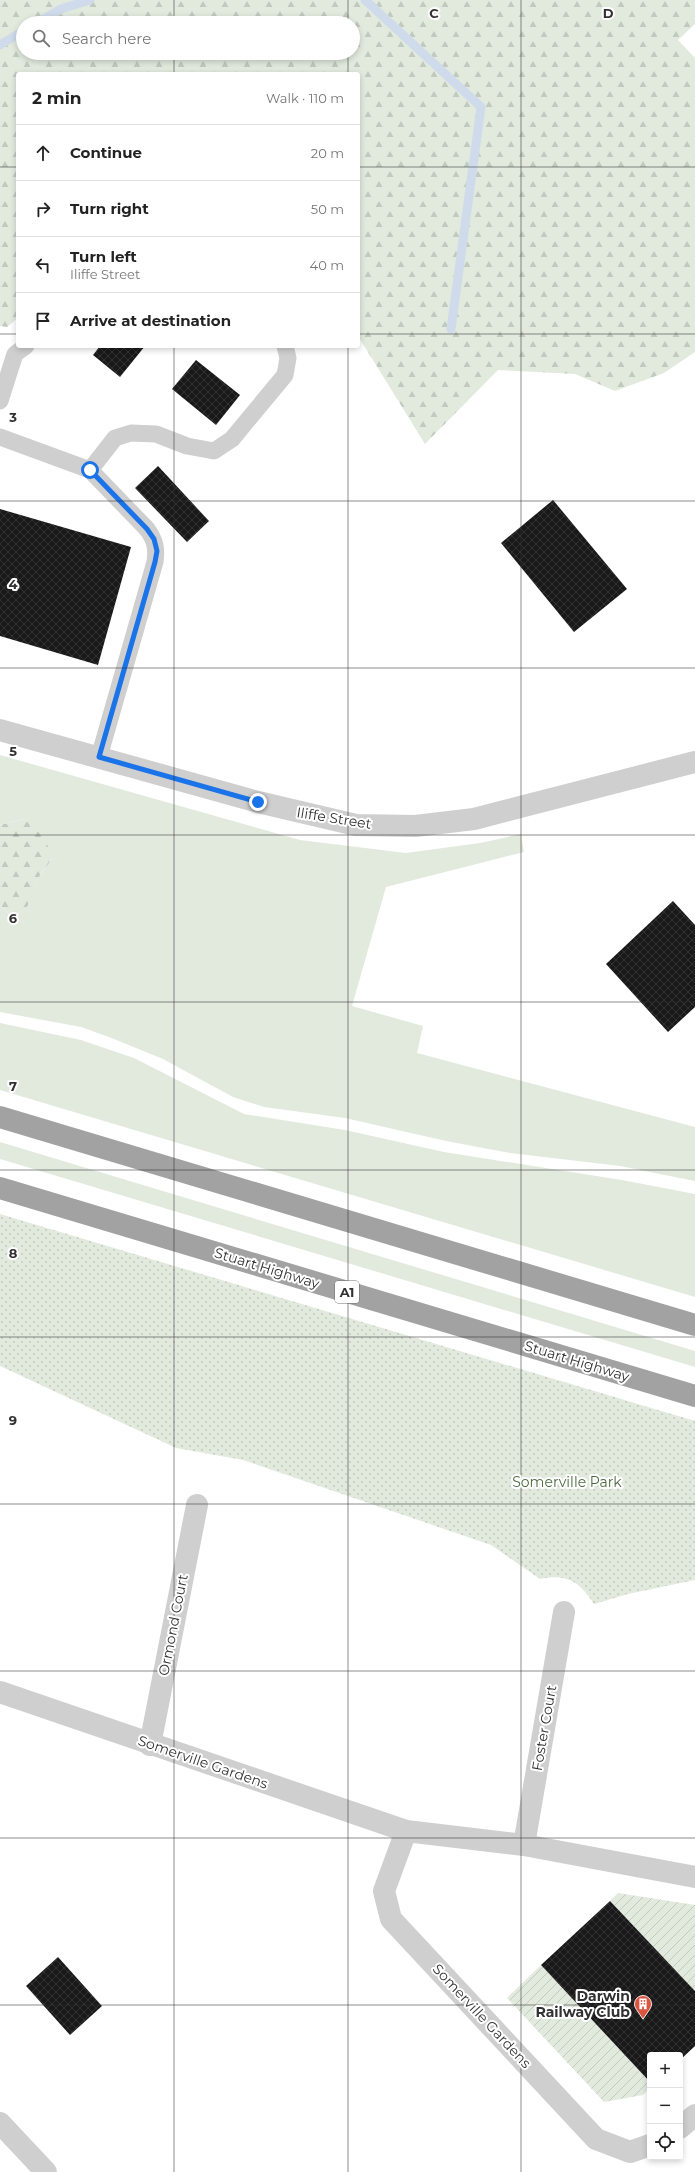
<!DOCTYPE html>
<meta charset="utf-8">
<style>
body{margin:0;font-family:Montserrat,sans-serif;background:#f6f6f6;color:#222}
.controls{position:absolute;right:12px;bottom:12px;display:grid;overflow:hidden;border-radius:4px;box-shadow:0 2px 6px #0003}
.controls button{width:36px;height:36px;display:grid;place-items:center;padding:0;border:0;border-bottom:1px solid #e0e0e0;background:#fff;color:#222;font:20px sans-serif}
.stop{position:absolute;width:12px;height:12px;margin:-9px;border:3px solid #1a73e8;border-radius:50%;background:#fff}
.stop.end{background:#1a73e8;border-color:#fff;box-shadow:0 1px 4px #0008}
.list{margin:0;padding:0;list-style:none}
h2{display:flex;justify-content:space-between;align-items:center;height:52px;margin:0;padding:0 16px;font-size:17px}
h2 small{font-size:13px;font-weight:400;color:#767676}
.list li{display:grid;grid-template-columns:26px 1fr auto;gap:12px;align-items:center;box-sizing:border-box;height:56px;padding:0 16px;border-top:1px solid #e0e0e0}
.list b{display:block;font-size:15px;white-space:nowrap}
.list p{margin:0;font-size:13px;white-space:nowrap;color:#767676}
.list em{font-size:13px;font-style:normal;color:#767676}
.icon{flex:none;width:22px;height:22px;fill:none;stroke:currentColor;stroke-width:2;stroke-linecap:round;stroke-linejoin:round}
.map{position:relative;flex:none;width:695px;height:2172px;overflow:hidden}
.search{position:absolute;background:#fff;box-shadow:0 2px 6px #0003;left:16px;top:16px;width:344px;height:44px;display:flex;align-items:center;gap:10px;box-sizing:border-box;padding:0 14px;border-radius:22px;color:#767676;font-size:15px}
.panel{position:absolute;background:#fff;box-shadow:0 2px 6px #0003;left:16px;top:72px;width:344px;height:276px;border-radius:4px}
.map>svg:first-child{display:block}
.grass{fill:#e2eade}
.forest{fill:url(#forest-firs);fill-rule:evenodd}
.park{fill:url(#park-dots)}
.garden{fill:url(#garden-furrows)}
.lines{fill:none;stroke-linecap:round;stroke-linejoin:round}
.stream{stroke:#cfdbeb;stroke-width:9}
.building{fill:url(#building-cross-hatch)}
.service{stroke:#cfcfcf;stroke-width:17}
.minor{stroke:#cfcfcf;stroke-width:22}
.trunk{stroke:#a2a2a2;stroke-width:22}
.route{stroke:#1a73e8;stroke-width:5}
.grid{fill:none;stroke:#323232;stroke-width:1;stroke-opacity:0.55}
.labels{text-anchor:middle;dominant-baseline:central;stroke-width:4;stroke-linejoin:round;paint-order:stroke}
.shield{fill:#fff;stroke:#707070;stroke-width:1}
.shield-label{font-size:13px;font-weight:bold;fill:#323232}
.street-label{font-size:14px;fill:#323232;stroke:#fff}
.park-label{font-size:14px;fill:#4d6b41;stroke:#fff}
.poi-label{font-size:14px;font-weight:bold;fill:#323232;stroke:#fff;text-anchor:end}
.grid-label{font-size:13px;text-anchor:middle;font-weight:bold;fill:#323232;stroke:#fff;stroke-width:4;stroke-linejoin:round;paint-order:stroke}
</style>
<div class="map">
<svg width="695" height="2172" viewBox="0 0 695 2172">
<defs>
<pattern id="forest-firs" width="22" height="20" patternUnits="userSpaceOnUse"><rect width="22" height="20" fill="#e2eade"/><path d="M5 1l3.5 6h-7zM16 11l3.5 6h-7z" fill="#c2c9bf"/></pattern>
<pattern id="park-dots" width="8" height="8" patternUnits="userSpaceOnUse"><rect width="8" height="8" fill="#e2eade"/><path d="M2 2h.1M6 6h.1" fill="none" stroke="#c2c9bf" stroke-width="1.8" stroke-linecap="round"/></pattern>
<pattern id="garden-furrows" width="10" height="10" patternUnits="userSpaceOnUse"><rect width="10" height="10" fill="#e2eade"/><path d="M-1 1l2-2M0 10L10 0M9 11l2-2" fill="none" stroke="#c2c9bf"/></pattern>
<pattern id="building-cross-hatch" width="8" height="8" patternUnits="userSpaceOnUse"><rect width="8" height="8" fill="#191919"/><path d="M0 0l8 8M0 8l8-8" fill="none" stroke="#323232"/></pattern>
</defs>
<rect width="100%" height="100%" fill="#fff"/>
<path class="grass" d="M0 755 300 840 406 853 480 843 521 834 524 852 386 887 352 1006 423 1026 417 1053 695 1127V1181L620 1166 510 1153 446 1141 345 1118 264 1107 233 1097 163 1059 109 1037 81 1027 0 1012V905L12 917 26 907 40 875 52 859 24 819 0 825Z
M0 1023 81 1040 134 1058 244 1114 345 1130 444 1152 622 1180 695 1194V1297L0 1090Z
M0 1142 695 1351V1367L0 1159Z"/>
<path class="forest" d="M0 0H695V24L678 40 695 58V352L664 373 615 391 575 374 498 370 425 444 358 336V74H18V318L7 327 0 326ZM23 23H353V53H23Z
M24 819 45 838 52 859 40 875 27 907 12 917 0 905V825Z"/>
<path class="park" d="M0 1214 695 1421V1580L628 1594 594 1604C580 1582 567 1573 540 1579L491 1545 243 1460 176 1448 0 1366Z"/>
<path class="garden" d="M618 1893 695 1905V1991L610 1901Z
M541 1965 650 2082V2088L643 2095 604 2102 507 1998Z"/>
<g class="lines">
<path class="stream" d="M365 0 481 107 451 329
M37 23 61 9 90 0
M0 45 23 31"/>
</g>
<path class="building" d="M100 346H145L120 377 93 355Z
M196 360 240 395 216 425 172 389Z
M158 466 209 521 187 542 135 488Z
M553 500 627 589 574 632 501 543Z
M0 509 131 547 98 665 0 636Z
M673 901 695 925V1007L668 1032 606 964Z
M610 1901 695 1991V2046L680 2060V2055H650V2082L541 1965Z
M58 1957 102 2006 70 2035 26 1986Z"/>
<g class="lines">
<path class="service" d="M0 401 15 354 26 346
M0 437 90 470 147 529C155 540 157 548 155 562L99 757
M90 470 115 438 131 433 156 434 187 446 214 451 232 439 285 375 288 358 285 346"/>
<path class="minor" d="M0 730 258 802 356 825 415 826 474 819 695 762
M0 1692 406 1831 524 1845 695 1877
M150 1745 197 1505
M406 1831 384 1891 391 1919 596 2139 630 2152 650 2145
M524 1845 564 1612
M0 2123 46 2172
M680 2128 695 2115"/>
<path class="trunk" d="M0 1117 695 1325
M0 1188 695 1396"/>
</g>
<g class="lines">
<path class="route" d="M90 470 147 529 154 539 157 551 155 562 99 757 258 802"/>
</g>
<path class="grid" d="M174 0V23M348 0V23M521 0V2172M174 53V74M348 53V74M0 167H18M358 167H695M0 334H18M358 334H695M174 346V2172M348 346V2172M0 501H695M0 668H695M0 835H695M0 1002H695M0 1170H695M0 1337H695M0 1504H695M0 1671H695M0 1838H695M0 2005H695"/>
<defs>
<symbol id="building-pin" viewBox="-11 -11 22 30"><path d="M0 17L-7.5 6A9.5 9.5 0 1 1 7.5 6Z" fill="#da5442" stroke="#fff"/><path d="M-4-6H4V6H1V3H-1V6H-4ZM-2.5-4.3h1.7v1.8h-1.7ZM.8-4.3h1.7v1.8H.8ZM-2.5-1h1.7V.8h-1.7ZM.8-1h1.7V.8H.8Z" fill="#fff"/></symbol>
</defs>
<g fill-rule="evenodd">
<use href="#building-pin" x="633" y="1994" width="20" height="27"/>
</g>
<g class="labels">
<rect class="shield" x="335" y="1281" width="24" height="22" rx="3"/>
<g class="shield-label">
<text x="347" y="1292">A1</text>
</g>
<g class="street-label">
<text transform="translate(334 818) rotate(9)">Iliffe Street</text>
<text transform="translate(267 1268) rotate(17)">Stuart Highway</text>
<text transform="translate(577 1361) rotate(17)">Stuart Highway</text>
<text transform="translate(173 1625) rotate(-79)">Ormond Court</text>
<text transform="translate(544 1728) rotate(-80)">Foster Court</text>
<text transform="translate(203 1762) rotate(19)">Somerville Gardens</text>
<text transform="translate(482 2016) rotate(47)">Somerville Gardens</text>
</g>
<g class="park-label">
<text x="567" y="1482">Somerville Park</text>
</g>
<g class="poi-label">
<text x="630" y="1996">Darwin<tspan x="630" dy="16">Railway Club</tspan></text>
</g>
</g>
<g class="grid-label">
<text x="434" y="18">C</text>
<text x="608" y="18">D</text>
<text x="13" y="422">3</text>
<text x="13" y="589">4</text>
<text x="13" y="756">5</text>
<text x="13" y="923">6</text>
<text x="13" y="1091">7</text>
<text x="13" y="1258">8</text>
<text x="13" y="1425">9</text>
</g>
</svg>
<div class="controls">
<button>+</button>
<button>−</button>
<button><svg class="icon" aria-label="locate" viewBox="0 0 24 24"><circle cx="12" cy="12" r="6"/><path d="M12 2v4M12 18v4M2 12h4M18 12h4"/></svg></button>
</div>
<div class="stop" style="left:90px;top:470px"></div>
<div class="stop end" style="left:258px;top:802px"></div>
<div class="search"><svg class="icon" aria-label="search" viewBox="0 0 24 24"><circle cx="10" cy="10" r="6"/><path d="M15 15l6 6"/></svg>Search here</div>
<section class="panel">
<h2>2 min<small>Walk · 110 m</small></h2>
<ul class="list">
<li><svg class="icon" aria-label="ahead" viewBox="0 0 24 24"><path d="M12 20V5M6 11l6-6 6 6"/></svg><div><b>Continue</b></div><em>20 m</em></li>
<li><svg class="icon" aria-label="right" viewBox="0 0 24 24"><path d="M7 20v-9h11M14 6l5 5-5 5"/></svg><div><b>Turn right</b></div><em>50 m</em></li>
<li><svg class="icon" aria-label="left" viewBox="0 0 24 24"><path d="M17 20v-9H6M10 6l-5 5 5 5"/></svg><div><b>Turn left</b><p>Iliffe Street</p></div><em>40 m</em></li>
<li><svg class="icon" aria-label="arrive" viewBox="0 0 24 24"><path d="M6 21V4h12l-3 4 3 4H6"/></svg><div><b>Arrive at destination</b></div></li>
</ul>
</section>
</div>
